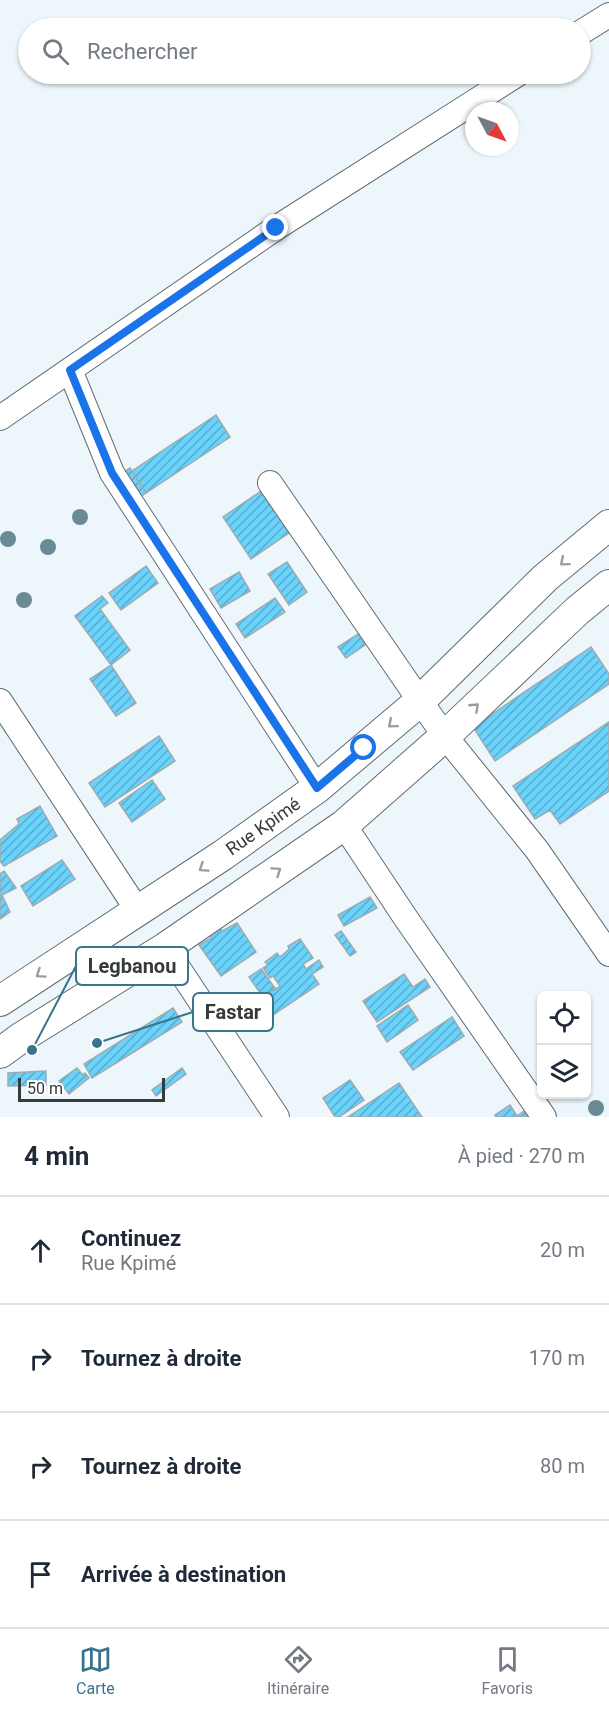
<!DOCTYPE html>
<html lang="fr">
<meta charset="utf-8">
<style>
body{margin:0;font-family:Roboto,sans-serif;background:#f6f6f7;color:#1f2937}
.controls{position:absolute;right:18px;bottom:18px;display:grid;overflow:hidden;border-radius:9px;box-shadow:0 2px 4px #0004}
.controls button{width:54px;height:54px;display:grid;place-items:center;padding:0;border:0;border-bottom:2px solid #e0e1e3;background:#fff;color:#1f2937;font:30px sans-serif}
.compass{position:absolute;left:465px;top:102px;width:54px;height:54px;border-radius:50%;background:#fff;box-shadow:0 2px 4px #0004;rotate:131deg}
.scale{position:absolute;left:18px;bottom:15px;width:147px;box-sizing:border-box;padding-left:6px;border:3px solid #363a3c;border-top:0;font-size:16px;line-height:21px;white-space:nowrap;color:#363a3c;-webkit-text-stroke:4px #fff;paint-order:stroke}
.stop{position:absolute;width:18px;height:18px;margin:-14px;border:4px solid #1a73e8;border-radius:50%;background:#fff}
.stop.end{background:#1a73e8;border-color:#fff;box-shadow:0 2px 6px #0008}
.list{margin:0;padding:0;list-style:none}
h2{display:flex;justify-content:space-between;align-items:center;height:78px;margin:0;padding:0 24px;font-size:26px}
h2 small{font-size:20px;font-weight:400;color:#747a83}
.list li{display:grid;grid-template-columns:39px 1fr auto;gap:18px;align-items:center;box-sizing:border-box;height:108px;padding:0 24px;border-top:2px solid #e0e1e3}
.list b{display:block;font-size:22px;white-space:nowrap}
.list p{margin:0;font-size:20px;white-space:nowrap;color:#747a83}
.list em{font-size:20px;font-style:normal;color:#747a83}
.icon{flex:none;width:33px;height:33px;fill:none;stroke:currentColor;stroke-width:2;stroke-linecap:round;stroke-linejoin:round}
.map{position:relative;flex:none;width:609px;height:1117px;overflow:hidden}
.search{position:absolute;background:#fff;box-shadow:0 2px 4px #0004;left:18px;right:18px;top:18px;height:66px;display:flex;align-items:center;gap:15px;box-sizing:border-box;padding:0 21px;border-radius:33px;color:#747a83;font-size:22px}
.sheet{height:510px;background:#fff}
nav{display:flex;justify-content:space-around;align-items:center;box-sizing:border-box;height:84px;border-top:2px solid #e0e1e3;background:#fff;font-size:16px;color:#747a83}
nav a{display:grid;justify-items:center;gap:3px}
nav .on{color:#38748b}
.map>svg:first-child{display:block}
.building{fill:url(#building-hatch);stroke:#a1aaae;stroke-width:1.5}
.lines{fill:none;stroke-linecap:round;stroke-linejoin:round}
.minor-casing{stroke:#646c70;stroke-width:26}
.major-casing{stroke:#646c70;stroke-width:32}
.minor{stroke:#fff;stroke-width:24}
.major{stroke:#fff;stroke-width:30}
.tree{fill:#6a8a95}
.oneway{stroke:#9a9c9e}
.route{stroke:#1a73e8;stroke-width:8}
.labels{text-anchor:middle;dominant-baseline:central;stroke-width:5;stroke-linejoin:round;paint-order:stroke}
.street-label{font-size:18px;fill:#363a3c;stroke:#fff}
.leader{fill:none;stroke:#38748b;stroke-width:2}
.callout-dot{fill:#38748b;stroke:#fff;stroke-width:2}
.callout{fill:#fff;stroke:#38748b;stroke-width:2}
.callout-label{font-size:20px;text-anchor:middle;font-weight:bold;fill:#363a3c}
</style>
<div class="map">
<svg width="609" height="1117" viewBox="0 0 609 1117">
<defs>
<pattern id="building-hatch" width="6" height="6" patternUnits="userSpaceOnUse" patternTransform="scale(1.5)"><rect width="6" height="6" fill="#69d3fc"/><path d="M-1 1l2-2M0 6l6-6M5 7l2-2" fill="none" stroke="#57accd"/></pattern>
</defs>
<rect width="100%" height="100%" fill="#ecf6fb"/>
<path class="building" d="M216 415 230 437 146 493 132 471Z
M130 468 146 493 134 501 117 476Z
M261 491 289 533 251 559 223 517Z
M287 562 307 592 289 605 268 574Z
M146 566 158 583 121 610 109 593Z
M239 572 250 591 221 608 210 589Z
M102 596 108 603 100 609 130 650 111 665 75 616Z
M275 598 285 612 245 638 236 624Z
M358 634 365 645 346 658 338 647Z
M591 647 609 674V684L495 761 473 727Z
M111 665 136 703 116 716 90 679Z
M609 722V791L560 824 550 810 535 819 513 786Z
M159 736 175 761 105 807 89 783Z
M152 780 165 799 132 822 119 803Z
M40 806 57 836 4 866 0 861V840L19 824 17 819Z
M62 860 75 879 33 906 21 886Z
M4 871 16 888 2 895 10 912 0 919V874Z
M370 897 377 908 344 926 338 915Z
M237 923 256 952 221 976 199 945 211 938 208 932 219 925 222 931Z
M341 931 356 952 350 956 335 935Z
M300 939 313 958 303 964 306 969 319 960 323 967 312 974 319 984 270 1017 259 1000 280 986 273 976 270 978 263 968 268 965 265 962 277 953 280 957 289 949 288 946Z
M261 969 275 988 263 997 249 977Z
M404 974 413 987 425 979 430 987 377 1022 363 1001Z
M408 1005 418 1020 387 1042 377 1026Z
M173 1008 182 1022 92 1078 84 1064Z
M452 1017 464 1036 413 1070 400 1052Z
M77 1068 83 1075 85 1073 89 1078 69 1094 59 1081Z
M182 1068 186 1074 156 1096 152 1090Z
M46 1071V1085L8 1086V1073Z
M350 1080 364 1100 339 1117H335L323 1098Z
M399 1083 422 1117H348Z
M510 1105 517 1116 524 1111 528 1117H496L495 1115Z"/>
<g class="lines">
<defs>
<path id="minor" d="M580 33 609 15
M70 370 112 473 317 788
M0 418 276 228 518 74
M270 483 420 701 445 736 537 850 609 954
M0 701 138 911
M344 825 405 917 544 1117
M165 948 277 1117"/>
<path id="major" d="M0 1001 223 855 317 788 420 701 545 578 609 525
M0 1053 22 1037 165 948 344 825 445 736 577 611 609 585"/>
</defs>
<use href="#minor" class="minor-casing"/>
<use href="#major" class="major-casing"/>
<use href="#minor" class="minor"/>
<use href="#major" class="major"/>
</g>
<g class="tree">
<circle cx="80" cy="517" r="8"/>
<circle cx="8" cy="539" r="8"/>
<circle cx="48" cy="547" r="8"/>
<circle cx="24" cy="600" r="8"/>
<circle cx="596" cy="1108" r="8"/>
</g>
<defs><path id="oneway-chevron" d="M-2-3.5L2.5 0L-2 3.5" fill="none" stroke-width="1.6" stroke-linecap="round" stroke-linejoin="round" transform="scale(1.5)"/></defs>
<g class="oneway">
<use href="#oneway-chevron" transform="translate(564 562) rotate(140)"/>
<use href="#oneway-chevron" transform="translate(475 707) rotate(-43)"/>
<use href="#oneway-chevron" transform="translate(392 724) rotate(140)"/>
<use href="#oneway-chevron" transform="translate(203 868) rotate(146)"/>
<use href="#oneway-chevron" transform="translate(277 871) rotate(-34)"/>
<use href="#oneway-chevron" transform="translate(40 974) rotate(146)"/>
</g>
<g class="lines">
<path class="route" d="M276 228 70 370 112 473 317 788 364 748"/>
</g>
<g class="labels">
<g class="street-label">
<text transform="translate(263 826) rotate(-35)">Rue Kpimé</text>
</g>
</g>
<path class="leader" d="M32 1050L76 966M97 1043L193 1012"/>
<g class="callout-dot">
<circle cx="32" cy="1050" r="6"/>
<circle cx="97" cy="1043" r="6"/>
</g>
<g class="callout">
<rect x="76" y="947" width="112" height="38" rx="6"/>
<rect x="193" y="993" width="80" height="38" rx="6"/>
</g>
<g class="callout-label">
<text x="132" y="973">Legbanou</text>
<text x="233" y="1019">Fastar</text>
</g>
</svg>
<div class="controls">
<button><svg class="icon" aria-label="locate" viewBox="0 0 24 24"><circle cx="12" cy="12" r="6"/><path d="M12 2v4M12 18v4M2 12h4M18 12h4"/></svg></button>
<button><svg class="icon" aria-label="layers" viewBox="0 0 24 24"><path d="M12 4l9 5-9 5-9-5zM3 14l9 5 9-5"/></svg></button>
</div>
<svg class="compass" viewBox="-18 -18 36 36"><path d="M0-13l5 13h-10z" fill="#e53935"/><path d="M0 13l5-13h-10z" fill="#747a83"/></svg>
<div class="scale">50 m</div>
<div class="stop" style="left:364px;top:748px"></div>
<div class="stop end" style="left:276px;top:228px"></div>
<div class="search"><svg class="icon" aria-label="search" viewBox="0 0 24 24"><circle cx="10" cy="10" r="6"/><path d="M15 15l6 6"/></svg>Rechercher</div>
</div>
<section class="sheet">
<h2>4 min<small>À pied · 270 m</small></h2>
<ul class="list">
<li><svg class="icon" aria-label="ahead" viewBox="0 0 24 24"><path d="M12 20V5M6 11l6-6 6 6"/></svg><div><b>Continuez</b><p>Rue Kpimé</p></div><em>20 m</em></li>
<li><svg class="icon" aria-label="right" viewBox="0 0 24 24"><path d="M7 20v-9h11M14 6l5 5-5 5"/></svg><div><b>Tournez à droite</b></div><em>170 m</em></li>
<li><svg class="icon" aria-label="right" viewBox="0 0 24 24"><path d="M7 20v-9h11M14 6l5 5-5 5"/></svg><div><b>Tournez à droite</b></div><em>80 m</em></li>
<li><svg class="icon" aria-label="arrive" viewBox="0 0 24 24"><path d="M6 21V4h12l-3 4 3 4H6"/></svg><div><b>Arrivée à destination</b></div></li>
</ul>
</section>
<nav>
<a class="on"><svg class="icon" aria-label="map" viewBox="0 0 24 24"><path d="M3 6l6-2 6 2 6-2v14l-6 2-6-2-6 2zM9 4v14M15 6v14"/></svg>Carte</a>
<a><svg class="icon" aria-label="directions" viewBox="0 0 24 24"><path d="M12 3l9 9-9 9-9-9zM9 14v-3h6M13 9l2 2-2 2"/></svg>Itinéraire</a>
<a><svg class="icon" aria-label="saved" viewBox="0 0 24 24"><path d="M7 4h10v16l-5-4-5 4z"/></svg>Favoris</a>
</nav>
